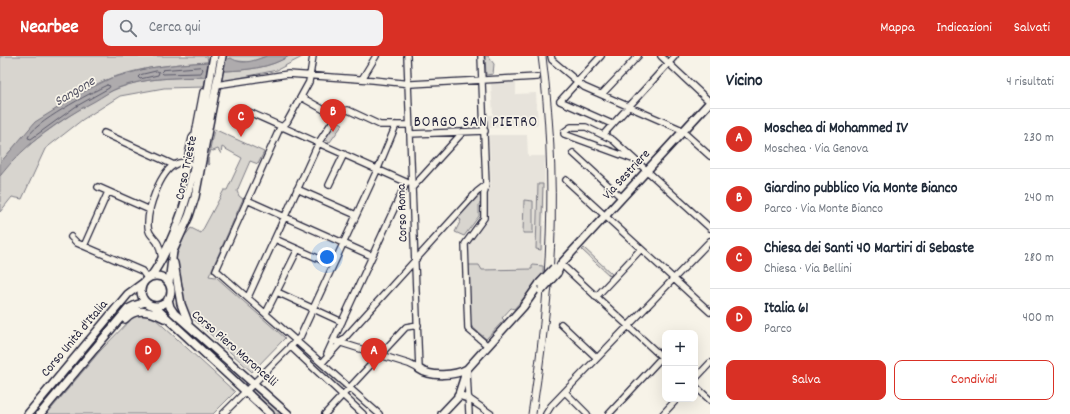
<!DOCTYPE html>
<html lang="it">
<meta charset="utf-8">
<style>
body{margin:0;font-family:Dekko,sans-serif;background:#f2f2f3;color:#1f2937}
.controls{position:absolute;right:12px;bottom:12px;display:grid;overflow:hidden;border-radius:8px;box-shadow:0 4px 16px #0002}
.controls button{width:36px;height:36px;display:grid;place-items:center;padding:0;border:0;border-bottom:1px solid #e0e1e3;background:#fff;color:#1f2937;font:20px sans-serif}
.you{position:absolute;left:327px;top:201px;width:14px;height:14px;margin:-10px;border:3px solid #fff;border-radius:50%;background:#1a73e8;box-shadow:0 0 0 6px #1a73e833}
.badge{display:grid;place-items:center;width:26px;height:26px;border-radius:50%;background:#d93025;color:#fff;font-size:13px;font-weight:700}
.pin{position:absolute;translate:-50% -33px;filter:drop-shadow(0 1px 2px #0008)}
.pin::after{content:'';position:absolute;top:21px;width:14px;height:12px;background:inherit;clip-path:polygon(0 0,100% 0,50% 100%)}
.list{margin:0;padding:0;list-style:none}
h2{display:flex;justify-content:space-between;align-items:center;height:52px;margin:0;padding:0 16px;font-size:17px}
h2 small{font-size:13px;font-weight:400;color:#747a83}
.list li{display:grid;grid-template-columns:26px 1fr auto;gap:12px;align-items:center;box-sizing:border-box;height:60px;padding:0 16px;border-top:1px solid #e0e1e3}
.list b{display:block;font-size:15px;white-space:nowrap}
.list p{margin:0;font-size:13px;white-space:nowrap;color:#747a83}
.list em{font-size:13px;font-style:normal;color:#747a83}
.actions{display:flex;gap:8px;padding:12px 16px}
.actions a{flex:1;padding:9px 0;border:1px solid #d93025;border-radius:8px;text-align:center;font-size:14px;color:#d93025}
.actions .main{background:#d93025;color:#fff}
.icon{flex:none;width:22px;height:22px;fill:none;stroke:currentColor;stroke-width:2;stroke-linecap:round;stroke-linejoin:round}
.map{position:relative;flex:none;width:710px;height:358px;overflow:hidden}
header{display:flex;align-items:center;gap:24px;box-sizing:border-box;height:56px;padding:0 20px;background:#d93025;color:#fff}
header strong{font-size:19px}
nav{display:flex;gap:22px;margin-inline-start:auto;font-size:14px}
.search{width:280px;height:36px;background:#f2f2f3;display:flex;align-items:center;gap:10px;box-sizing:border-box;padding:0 14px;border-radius:8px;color:#747a83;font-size:15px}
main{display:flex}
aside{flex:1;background:#fff}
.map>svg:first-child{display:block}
.built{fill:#e7e3db}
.green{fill:#d8d5cf;stroke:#7d7c85}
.water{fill:#aeabad;stroke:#76747f}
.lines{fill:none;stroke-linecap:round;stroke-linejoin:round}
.shore{stroke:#5a5969;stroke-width:1}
.minor-casing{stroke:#22223b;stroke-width:8}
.major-casing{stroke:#22223b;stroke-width:10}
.minor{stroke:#f7f3e8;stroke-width:5.5}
.major{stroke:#f7f3e8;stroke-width:7}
.rail{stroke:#22223b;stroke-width:1}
.major-bridge-casing{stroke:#22223b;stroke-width:10;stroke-linecap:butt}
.major-bridge{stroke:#f7f3e8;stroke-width:7}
.labels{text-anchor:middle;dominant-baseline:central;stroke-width:3.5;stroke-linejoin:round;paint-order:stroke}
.street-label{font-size:13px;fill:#22223b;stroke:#f7f3e8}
.water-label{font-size:14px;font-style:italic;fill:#535263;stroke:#f7f3e8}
.quarter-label{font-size:15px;letter-spacing:1px;fill:#22223b;stroke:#f7f3e8}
</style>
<header>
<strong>Nearbee</strong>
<div class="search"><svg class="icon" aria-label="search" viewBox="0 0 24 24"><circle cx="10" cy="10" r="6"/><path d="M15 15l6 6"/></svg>Cerca qui</div>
<nav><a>Mappa</a><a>Indicazioni</a><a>Salvati</a></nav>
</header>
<main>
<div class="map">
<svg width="710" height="358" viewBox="0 0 710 358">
<rect width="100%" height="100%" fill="#f7f3e8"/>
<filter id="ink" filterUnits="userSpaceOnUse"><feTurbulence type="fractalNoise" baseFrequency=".025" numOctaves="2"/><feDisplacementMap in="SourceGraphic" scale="8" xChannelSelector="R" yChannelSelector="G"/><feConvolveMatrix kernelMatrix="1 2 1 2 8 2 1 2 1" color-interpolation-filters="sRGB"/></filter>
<g filter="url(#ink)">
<path class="built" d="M516 26V38L536 37 538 69 488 72V59H493L491 27Z
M489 79H527L528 100H545L543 210 532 209V213L482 214 467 209 466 191 488 164V135L491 132Z"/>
<path class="green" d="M0 0H207L208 6C175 8 142 11 111 22 68 38 29 72 0 107Z
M225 0H267L250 6 224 4Z
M289 0H304L277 14 220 26 222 14 225 15C247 14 270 12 289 0Z
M485 0H488L494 8 493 18 486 19Z
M206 21 204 31 164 32 120 40 82 64 45 93 22 143 12 141 0 156C0 148 0 127 0 120 9 97 95 40 119 32 146 21 177 22 206 21Z
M336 64 343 68 330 86 324 83Z
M214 73 264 96 258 108 250 105 237 135 239 140 243 143 209 220 216 221 285 282 252 316 189 259 185 252 175 204 184 181 191 172 201 177 224 134H227L242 102 222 91 221 98 218 93 213 95 211 94 208 104 210 108 209 109 207 108Z
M538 128H543L541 194 536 193Z
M477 140H480L482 147 479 148V160L464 180 455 176 461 164 457 162Z
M524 144 533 145V177H523Z
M584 192 612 218 610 220 582 194Z
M467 209H479L482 214 532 213V209L543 210V220L514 253 511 252 502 262 504 264 486 283 469 268Z
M168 251 248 325V328L244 329 160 254Z
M143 257 152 260 235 336 213 358H47L100 295 134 260Z
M298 288 345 329 341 333 295 291Z
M255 332 284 358H274L253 339 252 335Z"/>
<path class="water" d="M267 0H289C270 12 247 14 225 15L222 14 224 4 231 2C243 10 255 4 267 0Z
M208 6 206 21C177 22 146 21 118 32 110 35 102 41 95 45 59 64 25 88 0 120V107L35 66 85 35 111 22 149 12 180 8Z"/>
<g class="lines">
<path class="shore" d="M201 11 203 13 201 17 163 18 161 16 163 14Z
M157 15 159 16 158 19 140 23 138 21 140 19Z
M107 29 110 30 109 32 75 51 31 83 28 82C31 68 92 36 107 29Z"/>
<defs>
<path id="minor" d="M313 0 309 26 287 66 279 74 216 214 379 358
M481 0 486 129 484 138V162L465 188 468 273 488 290
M551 0 552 4 584 31 680 73 710 100
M601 0 560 45 612 68
M661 0 710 46
M362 23 376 0
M216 29 288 18 373 24 411 28 537 21
M602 38 638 0
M301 41 335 60
M240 52 408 127
M104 77 174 109
M410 78 485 75
M603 79 675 0
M573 97 622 142
M635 104 564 78V76L571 71H586L613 84 710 172
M186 107 192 82 195 78 203 36
M566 124 710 256
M329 129 344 98
M98 131 150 154
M412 132 463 76
M297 133 356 159
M247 144 372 200
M71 181 77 187 142 215 147 222
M275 183 333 209
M84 190 108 136
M162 203C161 198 160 190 157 186 153 180 148 178 148 170 147 154 160 115 176 108 182 105 188 107 194 109
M561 208 665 304
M277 236 342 266
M248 241 319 86 339 56 348 54 380 69H409
M596 241 641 193
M266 257 298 193
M561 268 597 302
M335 285 409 308 419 313 407 0
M290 290 363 358
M327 298 406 127
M322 307 477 136 486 129
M467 316 469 358
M695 323 710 307
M695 330 710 344
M565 336 587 358
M468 342 491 358
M223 358 300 281 379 110 396 69
M325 358 406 271 418 269
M546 358 551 350 710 185
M609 358 662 301
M663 358 677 343"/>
<path id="major" d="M174 207 181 248 188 266
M557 217 561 208 710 46
M141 235a15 15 0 1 1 30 0a15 15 0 1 1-30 0Z
M151 220C159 210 164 199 169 188 197 129 202 63 214 0
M169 227 173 195 189 160 195 141 222 0
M168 243 170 251 174 257 288 358
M154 250 270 358
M125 263C135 251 151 255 164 262
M419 313C430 321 455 320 467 313L523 251 540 227
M458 339 468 342
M28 358 128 238 143 227
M40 358 128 253 136 249 146 246
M442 358 458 341 467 313"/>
</defs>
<use href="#minor" class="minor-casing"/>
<use href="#major" class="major-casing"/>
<use href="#minor" class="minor"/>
<use href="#major" class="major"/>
<path class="rail" d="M528 358C547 239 554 119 538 0
M536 358C543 312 549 265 553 219 558 146 555 72 546 0"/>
<defs>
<path id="major-bridge" d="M540 227 554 212
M541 235 557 217"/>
</defs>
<use href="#major-bridge" class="major-bridge-casing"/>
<use href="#major-bridge" class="major-bridge"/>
</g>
</g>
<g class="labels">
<g class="street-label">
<text transform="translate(187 112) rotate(-78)">Corso Trieste</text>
<text transform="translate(627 119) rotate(-47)">Via Sestriere</text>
<text transform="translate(403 157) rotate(-92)">Corso Roma</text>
<text transform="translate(75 283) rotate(-50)">Corso Unità d'Italia</text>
<text transform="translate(234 293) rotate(41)">Corso Piero Maroncelli</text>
</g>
<g class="water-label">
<text transform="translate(75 36) rotate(-31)">Sangone</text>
</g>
<g class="quarter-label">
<text x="476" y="67">BORGO SAN PIETRO</text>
</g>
</g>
</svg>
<div class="controls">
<button>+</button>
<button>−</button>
</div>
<div class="you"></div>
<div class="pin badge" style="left:374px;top:315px">A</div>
<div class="pin badge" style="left:333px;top:76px">B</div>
<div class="pin badge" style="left:241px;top:81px">C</div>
<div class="pin badge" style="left:148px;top:315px">D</div>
</div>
<aside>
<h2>Vicino<small>4 risultati</small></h2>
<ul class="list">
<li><span class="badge">A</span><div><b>Moschea di Mohammed IV</b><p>Moschea · Via Genova</p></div><em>230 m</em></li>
<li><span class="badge">B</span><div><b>Giardino pubblico Via Monte Bianco</b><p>Parco · Via Monte Bianco</p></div><em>240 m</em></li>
<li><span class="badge">C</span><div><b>Chiesa dei Santi 40 Martiri di Sebaste</b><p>Chiesa · Via Bellini</p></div><em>280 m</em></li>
<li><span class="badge">D</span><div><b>Italia 61</b><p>Parco</p></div><em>400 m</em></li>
</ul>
<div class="actions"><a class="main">Salva</a><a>Condividi</a></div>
</aside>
</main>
